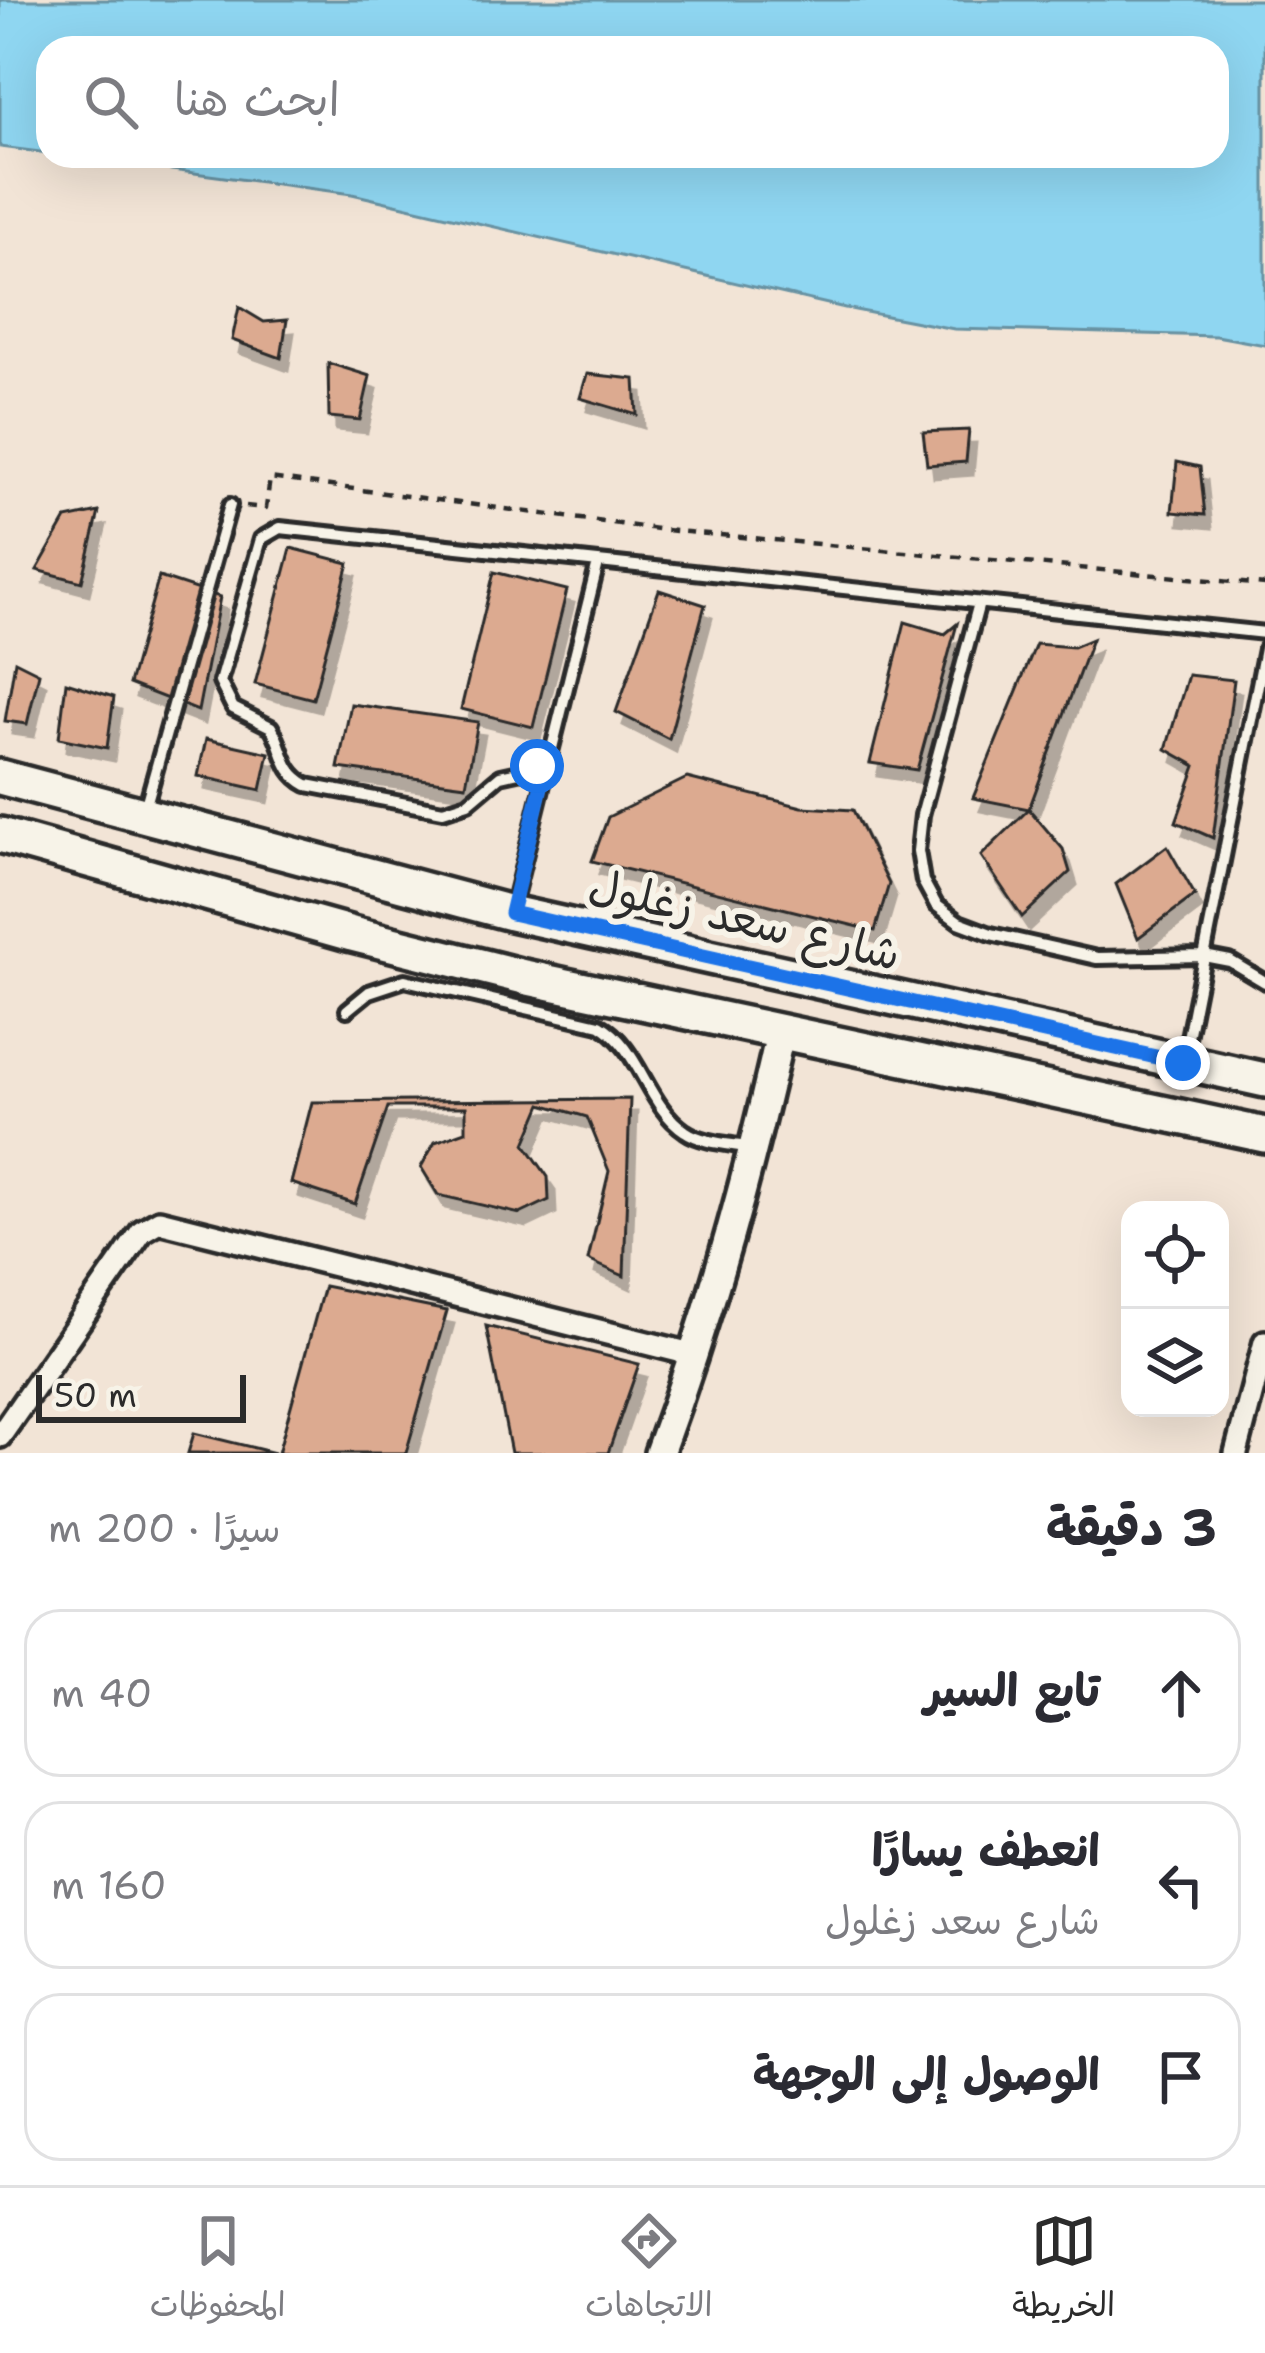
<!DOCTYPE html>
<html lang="ar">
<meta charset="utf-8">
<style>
body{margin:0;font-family:"Shantell Sans","Playpen Sans Arabic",sans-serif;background:#f2f2f3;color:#2b2b33;direction:rtl}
.controls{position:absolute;right:36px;bottom:36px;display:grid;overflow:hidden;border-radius:24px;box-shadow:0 12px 48px #0002}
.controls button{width:108px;height:108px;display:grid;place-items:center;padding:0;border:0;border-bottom:3px solid #e1e1e2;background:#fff;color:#2b2b33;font:60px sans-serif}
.scale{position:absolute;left:36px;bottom:30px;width:210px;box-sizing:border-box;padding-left:12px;border:6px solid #2b2b2b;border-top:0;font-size:33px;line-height:42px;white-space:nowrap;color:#2b2b2b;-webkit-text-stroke:9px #f7f3e8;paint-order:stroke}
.stop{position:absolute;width:36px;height:36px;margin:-27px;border:9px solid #1a73e8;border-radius:50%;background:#fff}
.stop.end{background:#1a73e8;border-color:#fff;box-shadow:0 3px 12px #0008}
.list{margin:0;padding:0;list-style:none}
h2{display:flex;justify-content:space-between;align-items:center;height:156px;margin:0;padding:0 48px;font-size:51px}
h2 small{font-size:39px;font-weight:400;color:#7c7c81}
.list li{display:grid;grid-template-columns:78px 1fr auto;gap:36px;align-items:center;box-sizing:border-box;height:168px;margin:0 24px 24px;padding:0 24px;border:3px solid #e1e1e2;border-radius:36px}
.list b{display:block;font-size:45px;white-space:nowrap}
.list p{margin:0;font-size:39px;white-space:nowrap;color:#7c7c81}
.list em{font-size:39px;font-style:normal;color:#7c7c81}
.icon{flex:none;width:66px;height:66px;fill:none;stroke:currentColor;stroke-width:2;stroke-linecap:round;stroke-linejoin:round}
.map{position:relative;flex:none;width:1265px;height:1453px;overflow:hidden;direction:ltr}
.search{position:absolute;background:#fff;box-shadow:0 12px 48px #0002;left:36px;right:36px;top:36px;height:132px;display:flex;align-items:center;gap:30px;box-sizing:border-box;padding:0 42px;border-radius:36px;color:#7c7c81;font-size:45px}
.sheet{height:732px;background:#fff}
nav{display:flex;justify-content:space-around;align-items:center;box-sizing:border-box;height:168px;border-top:3px solid #e1e1e2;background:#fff;font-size:33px;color:#7c7c81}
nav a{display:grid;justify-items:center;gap:6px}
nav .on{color:#2b2b2b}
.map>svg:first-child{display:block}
.water{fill:#8fd6f1;stroke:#6792a2;stroke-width:3}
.building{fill:#dcaa90;stroke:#2b2b2b;stroke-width:3;filter:url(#shadow)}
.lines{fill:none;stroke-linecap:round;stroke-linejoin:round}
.service-casing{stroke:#2b2b2b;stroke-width:20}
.minor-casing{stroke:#2b2b2b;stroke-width:30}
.tertiary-casing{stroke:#2b2b2b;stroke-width:36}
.primary-casing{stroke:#2b2b2b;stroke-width:42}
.path{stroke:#2b2b2b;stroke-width:4.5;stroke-dasharray:9 9;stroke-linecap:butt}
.service{stroke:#f7f3e8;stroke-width:10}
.minor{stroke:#f7f3e8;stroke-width:21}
.tertiary{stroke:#f7f3e8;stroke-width:27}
.primary{stroke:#f7f3e8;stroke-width:33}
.route{stroke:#1a73e8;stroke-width:15}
.labels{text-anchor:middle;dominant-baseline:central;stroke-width:12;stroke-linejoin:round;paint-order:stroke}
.street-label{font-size:45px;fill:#2b2b2b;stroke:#f7f3e8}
</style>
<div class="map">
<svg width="1265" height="1453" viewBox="0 0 1265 1453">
<defs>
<filter id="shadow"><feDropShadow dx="7" dy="13" stdDeviation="0" flood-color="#0004"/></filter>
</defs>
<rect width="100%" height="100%" fill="#f2e4d6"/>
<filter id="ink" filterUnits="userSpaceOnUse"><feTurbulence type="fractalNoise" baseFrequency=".00833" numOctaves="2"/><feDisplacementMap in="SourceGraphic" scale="24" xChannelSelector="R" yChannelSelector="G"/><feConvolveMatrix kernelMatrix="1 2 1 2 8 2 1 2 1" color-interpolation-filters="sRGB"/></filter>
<g filter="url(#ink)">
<path class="water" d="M0 0H1265V345L1216 336 954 329 845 308 352 194 67 156H1217V48H48V153L0 147Z"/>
<path class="building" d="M239 307 264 322 287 320 281 358 232 340Z
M328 363 370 376 360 420 329 417Z
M587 374 635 379 637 415 580 398Z
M969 430 966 462 927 465 923 432Z
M1177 462 1200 467 1205 515 1172 512Z
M99 512 82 582 37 570 66 519Z
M291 548 349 563 313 699 255 684Z
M494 572 567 590 533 727 461 709Z
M159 577 220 597 198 711 129 684Z
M659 590 705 605 669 739 616 712Z
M905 622 945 634 957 624 917 770 870 763Z
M1092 639 1029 809 973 798 1036 644 1073 647Z
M15 661 39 673 27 724 5 721Z
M1188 675 1234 680 1213 838 1176 822 1196 766 1166 749Z
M66 682 114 697 107 748 59 738Z
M351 704 478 722 466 785 338 768Z
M206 739 269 753 261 790 198 776Z
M687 778 802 807 853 810 889 884 875 931 592 861 608 817Z
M1029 809 1063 849 1070 872 1022 917 981 856Z
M1167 846 1195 895 1138 938 1116 884Z
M630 1099 624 1276 588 1260 609 1171 587 1117 542 1104 525 1144 548 1177 549 1200 520 1214 438 1195 421 1167 435 1142 466 1131V1107H388L355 1204 291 1183 312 1102Z
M324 1286 447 1311 406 1453H278Z
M486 1326 639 1364 608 1453H511Z
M194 1433 275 1453H188Z"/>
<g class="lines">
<defs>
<path id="service" d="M979 603 922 815 918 851 923 881 936 905 959 922 991 934 1097 958 1204 956 1230 961 1265 982
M546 766 500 776 468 803 443 811 307 785C281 771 285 750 271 727L233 708 220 682 261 539 280 528 1265 633
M144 812 230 505
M512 909 598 563
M347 1010 369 992 405 980 600 1025C640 1048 647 1106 685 1131 702 1143 731 1144 751 1148
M1184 1058 1265 649"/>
<path id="minor" d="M0 1436 142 1231 159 1221 695 1355
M1236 1453 1265 1342"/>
<path id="tertiary" d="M659 1453C710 1315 749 1174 781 1030"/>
<path id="primary" d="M0 777 511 913 1265 1080
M0 835 352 934 524 977 1265 1135"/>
</defs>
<use href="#service" class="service-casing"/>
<use href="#minor" class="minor-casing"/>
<use href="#tertiary" class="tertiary-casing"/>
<use href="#primary" class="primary-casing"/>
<path class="path" d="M246 506 266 508 270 478 665 530 1265 585"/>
<use href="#service" class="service"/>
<use href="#minor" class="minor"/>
<use href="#tertiary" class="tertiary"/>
<use href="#primary" class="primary"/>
</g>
</g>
<g class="lines" filter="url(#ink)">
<path class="route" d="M537 766H546L511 913 1183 1063"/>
</g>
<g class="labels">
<g class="street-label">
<text transform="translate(745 919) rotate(13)">شارع سعد زغلول</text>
</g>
</g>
</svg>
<div class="controls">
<button><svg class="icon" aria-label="locate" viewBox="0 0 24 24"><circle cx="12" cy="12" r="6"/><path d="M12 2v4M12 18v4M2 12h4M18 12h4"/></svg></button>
<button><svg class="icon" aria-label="layers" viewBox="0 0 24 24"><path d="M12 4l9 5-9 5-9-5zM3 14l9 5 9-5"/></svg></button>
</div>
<div class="scale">50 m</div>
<div class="stop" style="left:537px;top:766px"></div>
<div class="stop end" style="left:1183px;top:1063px"></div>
<div class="search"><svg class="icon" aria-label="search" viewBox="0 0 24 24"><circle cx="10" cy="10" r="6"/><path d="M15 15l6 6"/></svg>ابحث هنا</div>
</div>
<section class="sheet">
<h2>3 دقيقة<small>سيرًا · 200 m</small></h2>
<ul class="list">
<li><svg class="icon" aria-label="ahead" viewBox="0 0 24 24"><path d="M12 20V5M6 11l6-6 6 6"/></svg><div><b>تابع السير</b></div><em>40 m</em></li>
<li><svg class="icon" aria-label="left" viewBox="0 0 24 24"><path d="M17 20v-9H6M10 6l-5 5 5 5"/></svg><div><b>انعطف يسارًا</b><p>شارع سعد زغلول</p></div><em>160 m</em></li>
<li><svg class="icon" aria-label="arrive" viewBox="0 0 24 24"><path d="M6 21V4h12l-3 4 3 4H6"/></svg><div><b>الوصول إلى الوجهة</b></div></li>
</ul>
</section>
<nav>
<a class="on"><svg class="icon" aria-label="map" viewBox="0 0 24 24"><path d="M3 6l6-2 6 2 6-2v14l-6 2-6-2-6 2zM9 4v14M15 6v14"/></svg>الخريطة</a>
<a><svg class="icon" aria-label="directions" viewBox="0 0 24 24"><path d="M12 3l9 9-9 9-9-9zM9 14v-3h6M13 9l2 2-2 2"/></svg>الاتجاهات</a>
<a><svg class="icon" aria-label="saved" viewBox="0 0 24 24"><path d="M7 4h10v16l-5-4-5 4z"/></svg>المحفوظات</a>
</nav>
